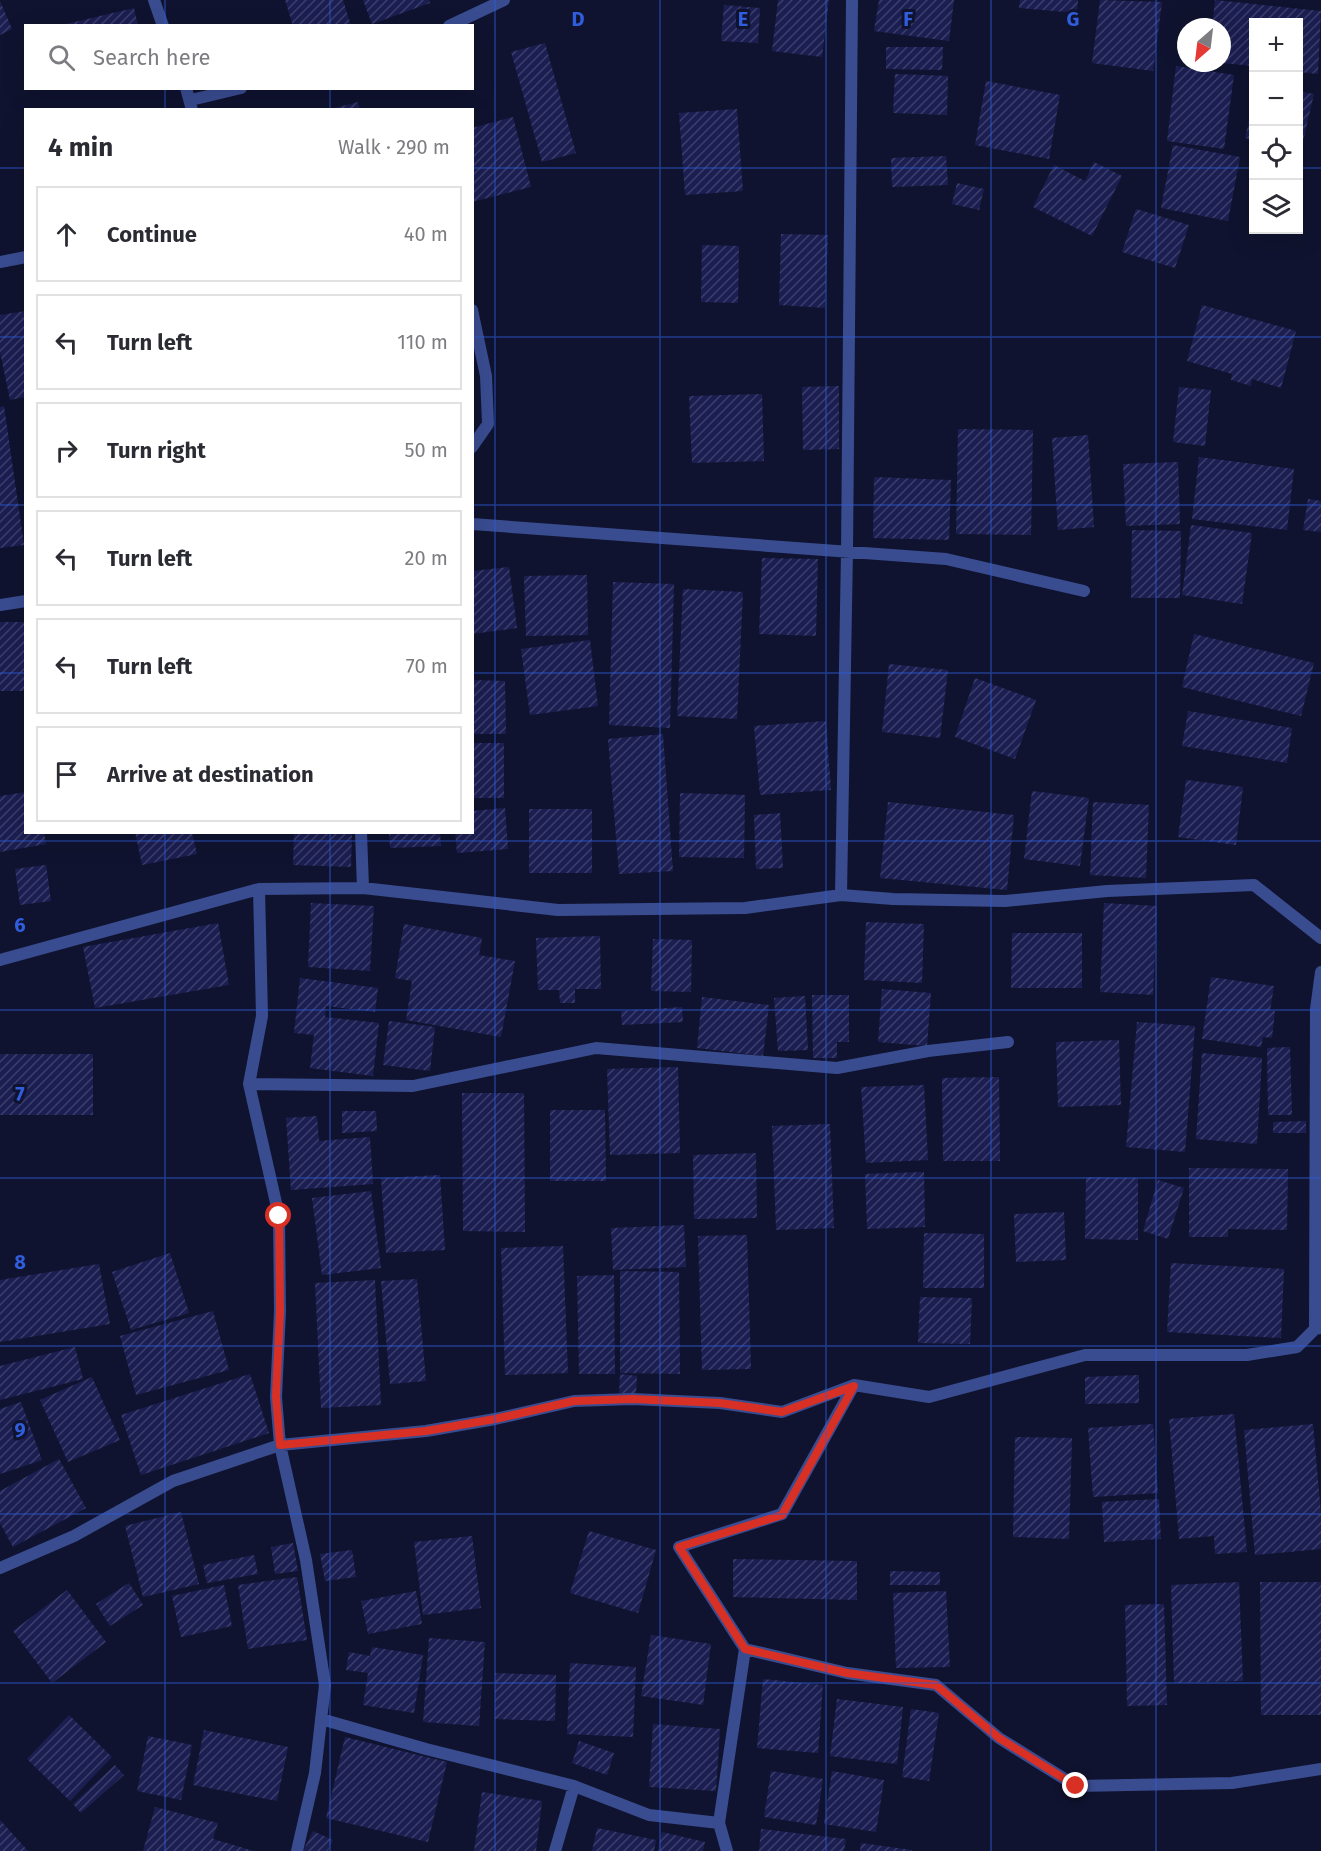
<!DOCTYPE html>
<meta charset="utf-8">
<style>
body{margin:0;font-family:"Fira Sans",sans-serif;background:#f2f2f3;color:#2b2b33}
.controls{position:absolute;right:18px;top:18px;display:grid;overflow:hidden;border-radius:0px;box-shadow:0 6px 24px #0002}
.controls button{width:54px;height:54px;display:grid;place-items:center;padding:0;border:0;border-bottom:2px solid #e1e1e2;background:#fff;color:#2b2b33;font:30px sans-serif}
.compass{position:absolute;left:1177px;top:18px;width:54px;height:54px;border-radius:50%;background:#fff;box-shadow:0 6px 24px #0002;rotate:208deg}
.stop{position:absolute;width:18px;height:18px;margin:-14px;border:4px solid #d93025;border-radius:50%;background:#fff}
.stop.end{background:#d93025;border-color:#fff;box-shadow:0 2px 6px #0008}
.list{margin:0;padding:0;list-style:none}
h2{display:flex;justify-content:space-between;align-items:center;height:78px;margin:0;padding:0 24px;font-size:26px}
h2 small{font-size:20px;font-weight:400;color:#7c7c81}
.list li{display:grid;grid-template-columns:39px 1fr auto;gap:18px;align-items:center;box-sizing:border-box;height:96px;margin:0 12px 12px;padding:0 12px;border:2px solid #e1e1e2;border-radius:0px}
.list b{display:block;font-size:22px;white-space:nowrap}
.list em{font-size:20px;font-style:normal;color:#7c7c81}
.icon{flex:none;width:33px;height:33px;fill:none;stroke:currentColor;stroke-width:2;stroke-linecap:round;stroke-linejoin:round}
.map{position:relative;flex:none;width:1321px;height:1851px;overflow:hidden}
.search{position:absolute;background:#fff;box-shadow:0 6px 24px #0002;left:24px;top:24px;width:450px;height:66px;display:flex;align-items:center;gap:15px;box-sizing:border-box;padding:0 21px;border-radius:0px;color:#7c7c81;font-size:22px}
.panel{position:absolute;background:#fff;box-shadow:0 6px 24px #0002;left:24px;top:108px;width:450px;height:726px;border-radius:0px}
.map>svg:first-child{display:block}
.building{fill:url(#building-hatch)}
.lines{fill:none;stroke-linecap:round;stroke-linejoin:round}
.minor{stroke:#394c90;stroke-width:12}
.route{stroke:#d93025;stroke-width:8}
.grid{fill:none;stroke:#305ddc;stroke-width:1.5;stroke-opacity:0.55}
.grid-label{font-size:20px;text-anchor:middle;font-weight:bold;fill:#305ddc;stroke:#10132f;stroke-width:6;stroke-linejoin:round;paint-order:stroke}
</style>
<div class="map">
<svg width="1321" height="1851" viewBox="0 0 1321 1851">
<defs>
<pattern id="building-hatch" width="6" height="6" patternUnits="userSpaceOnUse" patternTransform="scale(1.5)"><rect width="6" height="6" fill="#1b1e51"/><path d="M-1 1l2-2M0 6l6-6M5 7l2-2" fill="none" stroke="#3c3f6b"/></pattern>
</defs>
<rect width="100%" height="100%" fill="#10132f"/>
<path class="building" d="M285 0H343L351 26H293Z
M363 0H429L430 3 372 24Z
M778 0H829L822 57 772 51Z
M879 0H954L949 41 874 31Z
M1020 0H1078L1077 13 1019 8Z
M1100 0 1162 2 1153 71 1092 63Z
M1215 0 1321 11 1318 74 1298 72V22H1254V66L1222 63V27H1212Z
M0 1 12 29 0 35Z
M724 5 760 8 758 43 721 41Z
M134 8 138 26H62V25Z
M545 43 576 153 542 162 511 52Z
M886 47H943L942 70 886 69Z
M1176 66 1234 75 1224 149 1167 141Z
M895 74 948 76 947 115 893 113Z
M986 81 1060 95 1049 159 975 145Z
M1298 91 1314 94 1301 150 1298 149Z
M1254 101V140L1245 138Z
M358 102 360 110H331V109Z
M737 109 743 191 685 195 679 113Z
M513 117 531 187 472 202V128Z
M1173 145 1240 157 1228 221 1161 208Z
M946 156 948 185 892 187 891 158Z
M1094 162 1122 176 1092 236 1033 207 1054 165 1085 181Z
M957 183 984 189 979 210 952 204Z
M1136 209 1189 225 1175 268 1122 252Z
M781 234 828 235 825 308 779 305Z
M702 245 739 246 738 303 701 302Z
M1202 305 1296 331 1281 388 1252 379 1251 386 1231 380 1232 374 1187 361Z
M26 311V397L10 400 0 352V315Z
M839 386V449L803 450 802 387Z
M1179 387 1211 390 1205 446 1173 442Z
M762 394 764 461 692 463 689 396Z
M4 406 24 545 0 548V407Z
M958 429 1033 430 1031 535 956 534Z
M1088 435 1094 527 1058 530 1052 438Z
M1199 457 1294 469 1287 530 1192 519Z
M1178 462 1180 524 1126 526 1123 464Z
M874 477 951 480 949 540 873 538Z
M1308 499 1321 501V532L1303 530Z
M1191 525 1252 533 1242 604 1182 595Z
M1132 530 1181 531 1180 598H1131Z
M762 558 818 559 816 636 759 634Z
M509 567 517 628 472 634V571Z
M587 575 588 635 526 636 524 576Z
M613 582 674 584 670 728 609 725Z
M683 589 743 592 737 719 677 716Z
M0 622H26V691H0Z
M1194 634 1314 663 1301 716 1182 687Z
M590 640 598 706 530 715 521 649Z
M889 664 948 670 940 738 882 732Z
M975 678 1036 700 1015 759 955 737Z
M472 680 505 681 506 734H472Z
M1188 711 1292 728 1287 763 1182 746Z
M826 721 831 790 760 795 754 726Z
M663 734 673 871 619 874 608 739Z
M472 743H504V798H472Z
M1186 780 1243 787 1236 845 1178 837Z
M1032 791 1089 798 1080 866 1024 859Z
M26 792V832H44L46 844 0 852V796Z
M680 793 745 795 744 858 679 857Z
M888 802 1014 815 1007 890 880 878Z
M1093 802 1149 805 1146 878 1090 875Z
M505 808 508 849 457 853 455 832H472V811Z
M529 809H592V873H529Z
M780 813 783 868 756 869 754 815Z
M135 832H192L197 854 142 865Z
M294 832H352L351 867 293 865Z
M389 832H440L441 846 390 848Z
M46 865 51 901 20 905 15 869Z
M311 903 374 906 370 971 308 967Z
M1104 903 1157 906 1153 995 1100 992Z
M866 922 924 924 922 983 864 980Z
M218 923 229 985 95 1008 83 947Z
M404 924 482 938 479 955 515 961 501 1037 406 1020 412 981 395 978Z
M1012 933H1082V988H1011Z
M600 936 601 989H575V1003H560L559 990H538L536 938Z
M653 939 692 940 691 992 651 991Z
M1211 977 1274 986 1270 1011H1275L1272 1038 1263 1037 1261 1047 1202 1039Z
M300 978 378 988 375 1012 326 1006 325 1017 379 1023 373 1076 310 1068 314 1035 294 1033Z
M882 989 931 993 927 1046 878 1042Z
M812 995H849V1042H837V1058H813Z
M805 996 808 1050 778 1051 774 998Z
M702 997 769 1005 763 1056 697 1048Z
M682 1007 683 1022 622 1025 621 1011Z
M389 1021 435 1027 430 1071 383 1065Z
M1137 1022 1195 1026 1185 1152 1126 1147Z
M1119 1040 1121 1105 1058 1107 1056 1042Z
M1290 1047 1292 1115H1268L1267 1048Z
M1202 1053 1262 1058 1257 1144 1196 1139Z
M0 1054H93V1115H0Z
M678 1067 680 1153 610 1155 607 1069Z
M999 1077 1000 1161H943L942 1078Z
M924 1085 928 1160 866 1163 861 1087Z
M462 1093H524L525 1232 463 1231Z
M550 1110H605L606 1181H550Z
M342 1111H376L377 1131 342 1133Z
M317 1116 319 1141 370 1137 373 1184 291 1190 286 1118Z
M1306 1121V1133H1273V1122Z
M830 1124 834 1228 776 1230 772 1126Z
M756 1153 757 1218 694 1219 693 1155Z
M1189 1168 1288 1169 1287 1230 1228 1229V1237H1189Z
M924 1172 925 1227 867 1229 865 1174Z
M440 1175 445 1250 386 1253 381 1178Z
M1086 1177 1138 1178V1240L1085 1239Z
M1158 1180 1184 1188 1168 1239 1143 1231Z
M371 1191 381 1268 322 1275 312 1198Z
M1064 1212 1066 1260 1016 1262 1014 1214Z
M684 1225 686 1267 613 1270 611 1228Z
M924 1233 984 1234V1288H923Z
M747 1235 751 1369 702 1370 698 1236Z
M563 1246 568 1373 505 1375 501 1248Z
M170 1253 189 1313 131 1330 112 1272Z
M1171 1263 1284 1269 1281 1338 1167 1332Z
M99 1264 110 1324 0 1342V1280Z
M620 1271 679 1272 680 1374 620 1373Z
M614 1275 615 1374H579L577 1276Z
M417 1279 426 1381 390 1384 381 1281Z
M375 1280 381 1405 321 1408 315 1283Z
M920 1297 972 1298 970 1344 918 1343Z
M213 1311 229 1370 136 1395 120 1336Z
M75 1347 83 1379 0 1400V1366Z
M250 1374 269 1433 141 1475 121 1415Z
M620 1374 637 1376 636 1395 619 1393Z
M1139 1375V1403L1085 1404V1377Z
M92 1377 120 1440 68 1462 40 1400Z
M21 1402 42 1460 0 1474V1409Z
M1234 1414 1247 1552 1215 1554 1214 1536 1179 1539 1169 1419Z
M1153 1424 1158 1493 1093 1497 1088 1428Z
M1313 1424 1321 1514V1549L1255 1555 1244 1430Z
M1015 1437 1072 1438 1069 1539 1013 1537Z
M59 1459 86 1508 13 1547 0 1523V1491Z
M1159 1499 1161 1539 1104 1542 1102 1502Z
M181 1512 199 1584 143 1597 125 1526Z
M589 1531 656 1550 638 1613 570 1593Z
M472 1536 481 1608 423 1615 414 1542Z
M293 1543 298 1571 275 1574 271 1547Z
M352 1550 356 1577 325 1581 320 1554Z
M254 1555 258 1574 207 1583 203 1565Z
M733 1559 857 1561V1600L733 1597Z
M890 1571 940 1572V1585H890Z
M297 1577 307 1640 248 1649 238 1585Z
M1239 1582 1243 1681 1174 1683 1171 1585Z
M1260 1582H1321V1715H1261Z
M129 1583 143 1605 110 1626 96 1604Z
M224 1585 232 1626 181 1637 172 1596Z
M67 1590 106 1642 52 1683 13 1631Z
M416 1591 422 1624 368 1634 361 1601Z
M946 1591 950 1667 896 1668 893 1593Z
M1164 1604 1167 1705 1127 1706 1125 1605Z
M651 1635 711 1644 703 1705 641 1696Z
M429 1638 485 1642 479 1726 423 1722Z
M372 1647 423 1655 414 1713 363 1705 368 1673 346 1670 349 1652 370 1656Z
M570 1663 636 1667 633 1737 567 1734Z
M495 1673 556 1675 555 1721 495 1719Z
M763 1679 823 1685 818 1753 757 1748Z
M837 1699 903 1707 897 1764 830 1756Z
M911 1709 939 1713 929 1781 902 1777Z
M69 1715 112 1757 70 1801 27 1759Z
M653 1724 720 1729 716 1791 649 1787Z
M204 1730 288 1747 277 1801 193 1785Z
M148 1736 192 1745 181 1800 137 1791Z
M345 1737 447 1762 428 1842 326 1818Z
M579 1741 614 1753 607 1775 572 1763Z
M115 1765 124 1775 81 1813 73 1804Z
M771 1771 823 1779 816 1825 764 1817Z
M832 1771 884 1780 876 1832 824 1824Z
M482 1792 542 1801 536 1851H474Z
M155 1807 218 1823 213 1839 254 1851H143Z
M0 1820 28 1851H0Z
M597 1828 656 1840 654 1851H592Z
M761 1829 846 1839 844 1851H759Z
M313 1831 333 1840 328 1851H303Z
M662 1832 705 1842 703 1851H658Z
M861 1843 912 1850V1851H860Z"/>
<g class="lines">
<path class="minor" d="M154 0 163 26
M449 26 504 0
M186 88 192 110
M191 100 241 88
M0 262 26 257
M472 310 486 376 488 424 472 447
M472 524 946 559 1084 591
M0 605 26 601
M361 832 363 888
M259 889 262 1016 249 1084 279 1216 280 1311 276 1397 280 1445 306 1560 325 1685 315 1773 297 1851
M841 895 847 551 852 0
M0 960 259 889 363 888 558 910 745 908 841 895 893 899 1005 901 1107 891 1254 885 1321 938
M249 1084 413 1086 596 1048 837 1068 928 1051 1008 1042
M1315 1329 1316 1009 1321 972
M0 1568 74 1536 173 1481 280 1445 426 1431 495 1419 574 1401 632 1399 720 1403 782 1412 854 1385 929 1397 1085 1355H1247L1297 1347 1315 1329 1321 1328
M745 1649 847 1673 936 1685 999 1738 1076 1786 1232 1783 1321 1769
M321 1719 426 1749 574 1786 649 1815 719 1823 727 1851
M719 1823 745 1649 679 1547 782 1514 854 1385
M555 1851 574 1786"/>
</g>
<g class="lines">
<path class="route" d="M279 1216 280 1311 276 1396 280 1445 426 1431 495 1419 574 1401 632 1399 720 1403 782 1412 854 1386 782 1515 679 1547 745 1649 847 1673 936 1685 999 1738 1076 1786"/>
</g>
<path class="grid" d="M165 0V26M330 0V26M495 0V1851M660 0V1851M826 0V1851M991 0V1851M1156 0V1851M165 88V110M330 88V110M0 168H26M472 168H1254M1298 168H1321M0 337H26M472 337H1321M0 505H26M472 505H1321M0 673H26M472 673H1321M165 832V1851M330 832V1851M0 841H1321M0 1010H1321M0 1178H1321M0 1346H1321M0 1514H1321M0 1683H1321"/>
<g class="grid-label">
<text x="578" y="26">D</text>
<text x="743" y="26">E</text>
<text x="908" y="26">F</text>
<text x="1073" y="26">G</text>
<text x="20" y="932">6</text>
<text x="20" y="1101">7</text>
<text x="20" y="1269">8</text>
<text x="20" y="1437">9</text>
</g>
</svg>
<div class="controls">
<button>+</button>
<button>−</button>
<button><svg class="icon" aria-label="locate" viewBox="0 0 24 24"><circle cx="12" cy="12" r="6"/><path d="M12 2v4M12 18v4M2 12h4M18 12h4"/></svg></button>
<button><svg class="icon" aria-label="layers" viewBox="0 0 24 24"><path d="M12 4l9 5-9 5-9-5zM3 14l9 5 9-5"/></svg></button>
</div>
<svg class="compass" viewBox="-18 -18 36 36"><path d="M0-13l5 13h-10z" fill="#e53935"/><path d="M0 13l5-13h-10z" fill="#7c7c81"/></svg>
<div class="stop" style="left:279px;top:1216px"></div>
<div class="stop end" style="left:1076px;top:1786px"></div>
<div class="search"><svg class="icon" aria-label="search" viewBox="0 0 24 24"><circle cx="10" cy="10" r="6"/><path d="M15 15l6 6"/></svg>Search here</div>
<section class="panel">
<h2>4 min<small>Walk · 290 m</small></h2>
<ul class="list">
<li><svg class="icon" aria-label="ahead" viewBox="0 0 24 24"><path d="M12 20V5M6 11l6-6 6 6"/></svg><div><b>Continue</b></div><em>40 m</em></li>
<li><svg class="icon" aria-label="left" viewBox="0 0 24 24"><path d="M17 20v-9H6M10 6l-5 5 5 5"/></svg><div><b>Turn left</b></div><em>110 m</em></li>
<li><svg class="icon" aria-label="right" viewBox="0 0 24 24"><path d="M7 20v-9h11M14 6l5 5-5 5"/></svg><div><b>Turn right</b></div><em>50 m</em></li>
<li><svg class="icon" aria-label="left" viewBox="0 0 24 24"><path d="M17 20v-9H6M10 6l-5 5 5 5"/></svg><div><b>Turn left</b></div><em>20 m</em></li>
<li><svg class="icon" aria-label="left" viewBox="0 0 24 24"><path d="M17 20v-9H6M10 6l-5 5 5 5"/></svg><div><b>Turn left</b></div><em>70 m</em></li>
<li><svg class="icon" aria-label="arrive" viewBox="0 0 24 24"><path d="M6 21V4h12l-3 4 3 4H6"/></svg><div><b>Arrive at destination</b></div></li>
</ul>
</section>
</div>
